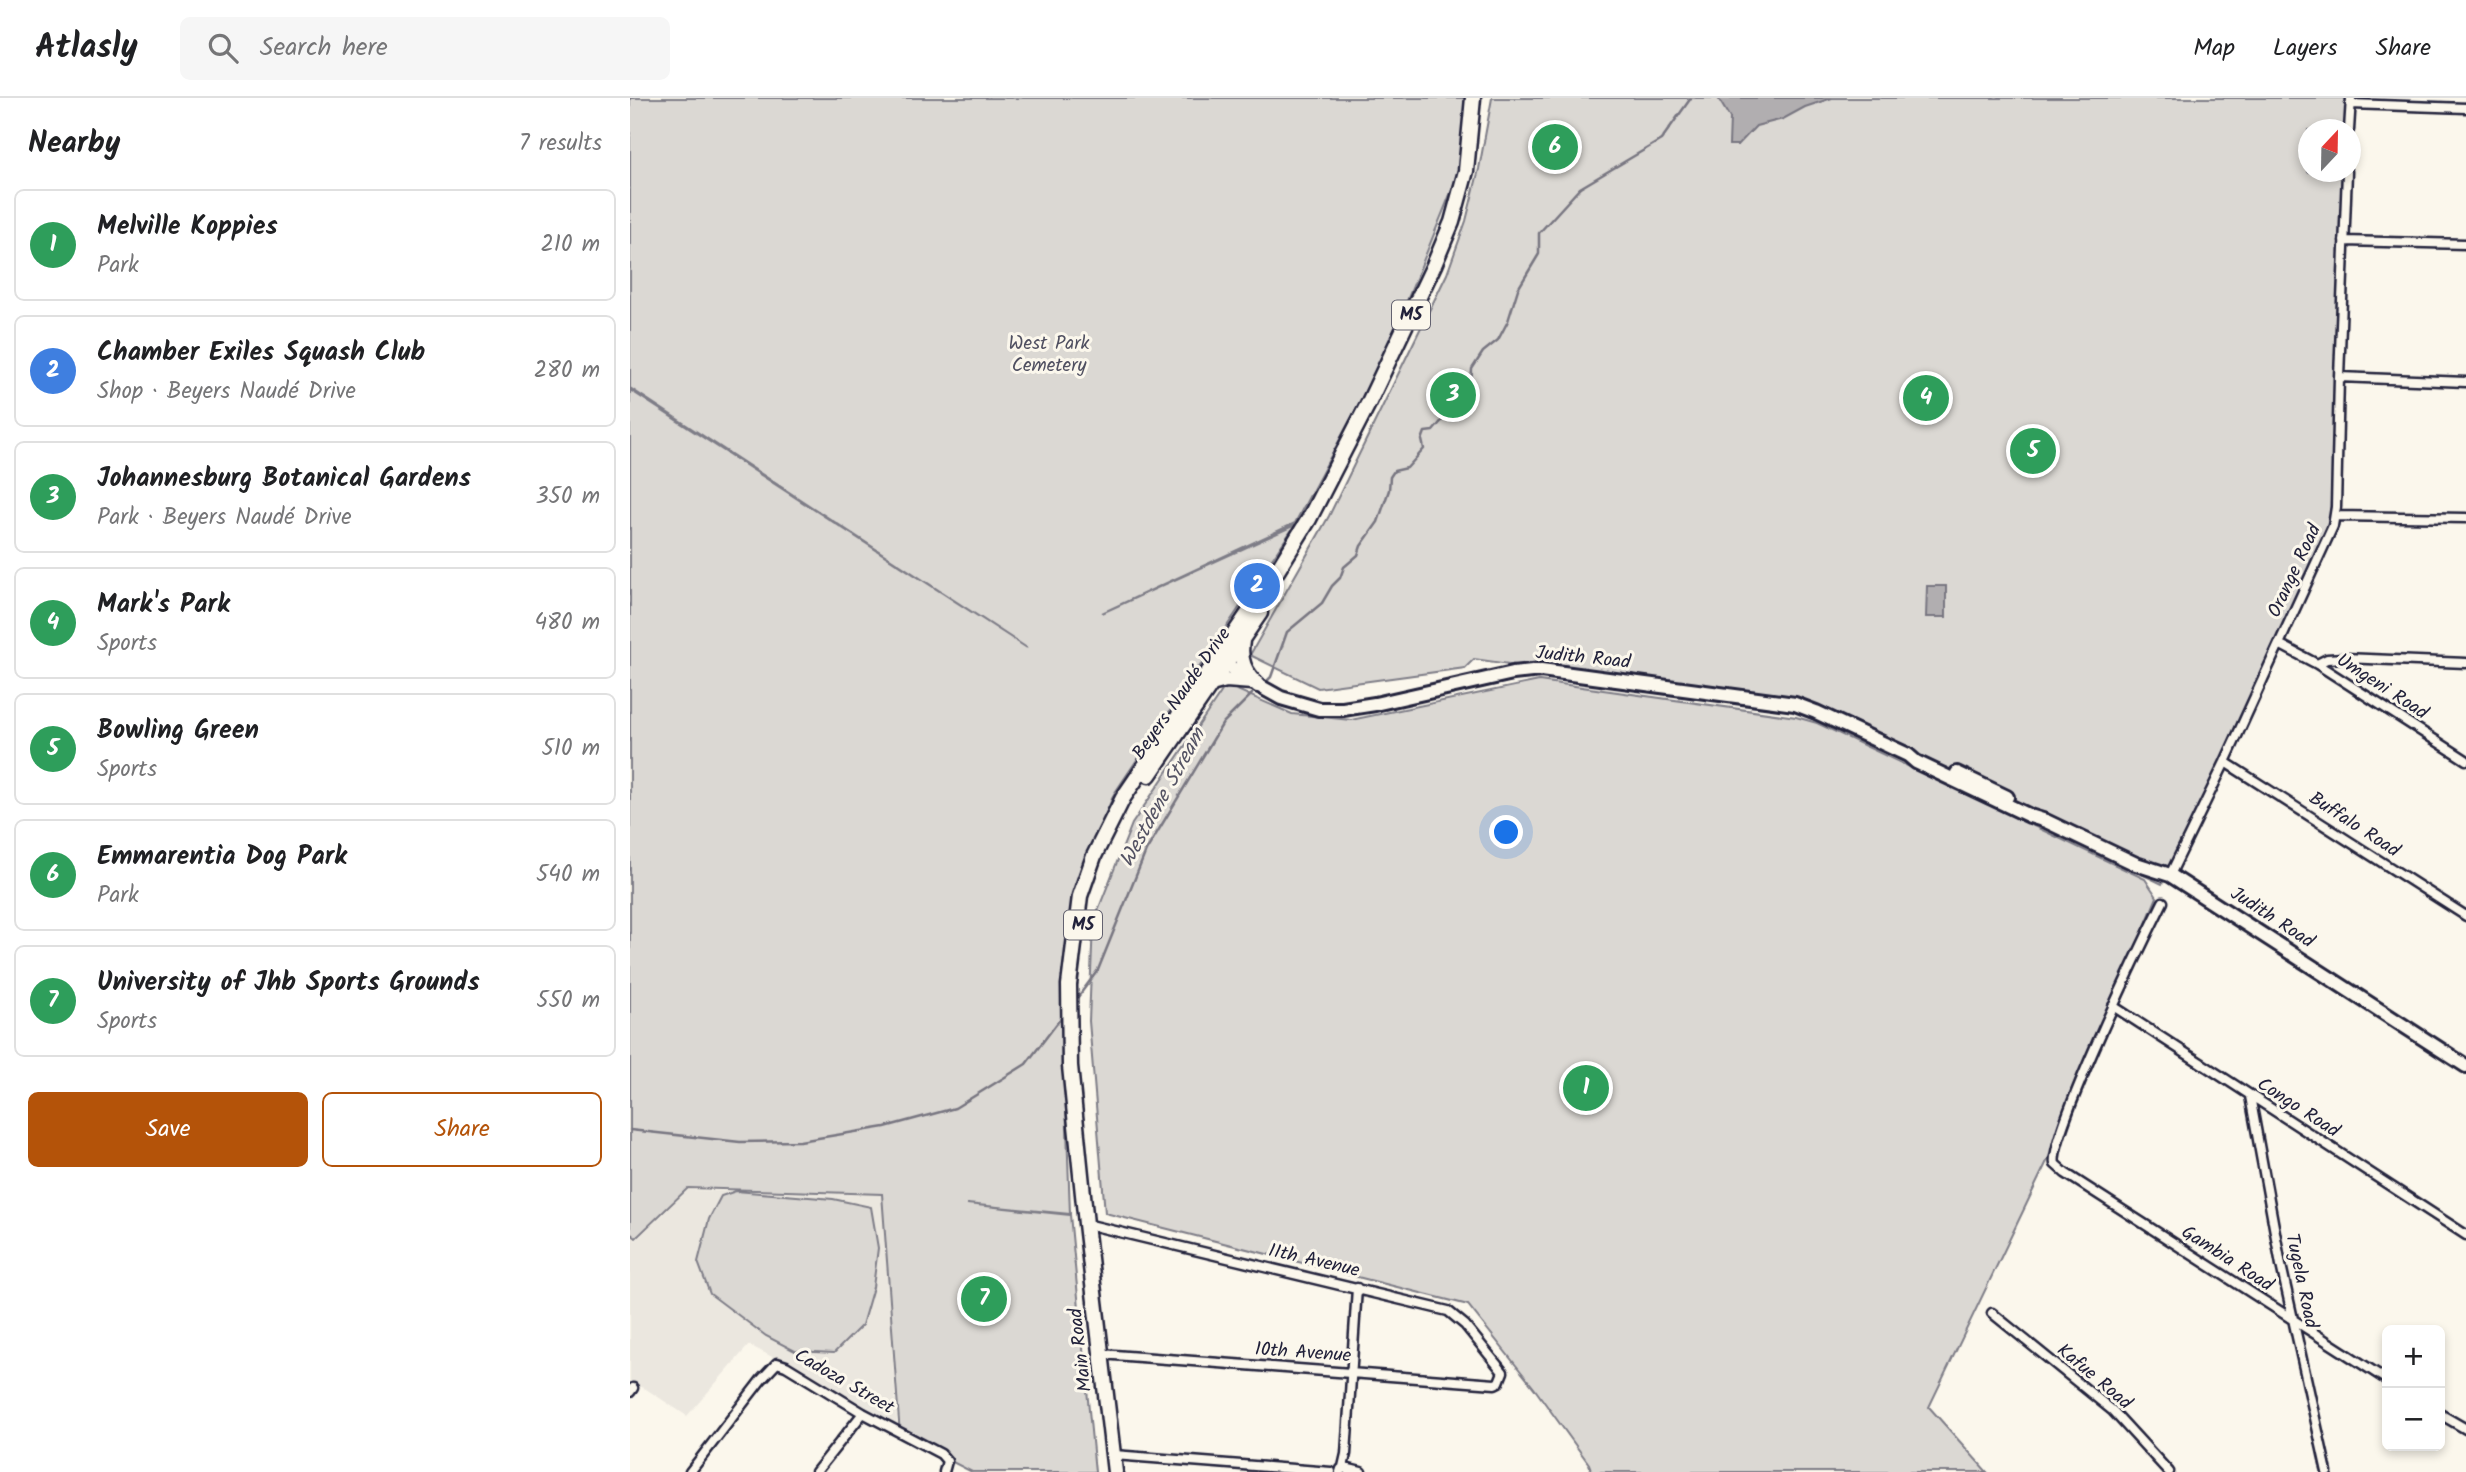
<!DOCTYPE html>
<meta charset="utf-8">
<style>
body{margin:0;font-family:Kalam,sans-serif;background:#f6f6f6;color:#202124}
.controls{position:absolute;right:21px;bottom:21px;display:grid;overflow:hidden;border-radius:10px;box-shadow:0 4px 10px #0003}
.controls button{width:63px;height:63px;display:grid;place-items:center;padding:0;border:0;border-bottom:2px solid #e0e0e0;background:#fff;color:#202124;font:35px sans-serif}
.compass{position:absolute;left:1668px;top:21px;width:63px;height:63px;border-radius:50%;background:#fff;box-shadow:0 4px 10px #0003;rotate:22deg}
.you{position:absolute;left:877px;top:735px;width:24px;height:24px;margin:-18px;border:5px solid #fff;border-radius:50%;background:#1a73e8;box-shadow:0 0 0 10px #1a73e833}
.badge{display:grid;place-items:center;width:46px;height:46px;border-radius:50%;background:#b45309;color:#fff;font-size:23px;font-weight:700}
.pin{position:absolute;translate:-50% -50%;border:4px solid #fff;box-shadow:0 2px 7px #0006}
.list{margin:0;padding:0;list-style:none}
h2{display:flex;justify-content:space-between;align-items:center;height:91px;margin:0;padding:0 28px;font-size:30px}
h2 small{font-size:23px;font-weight:400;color:#757577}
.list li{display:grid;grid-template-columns:46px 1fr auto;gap:21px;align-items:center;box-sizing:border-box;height:112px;margin:0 14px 14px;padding:0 14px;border:2px solid #e0e0e0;border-radius:10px}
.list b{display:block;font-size:26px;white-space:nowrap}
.list p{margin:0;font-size:23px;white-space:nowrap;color:#757577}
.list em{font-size:23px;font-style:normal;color:#757577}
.actions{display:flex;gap:14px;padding:21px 28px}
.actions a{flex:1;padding:16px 0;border:2px solid #b45309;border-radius:10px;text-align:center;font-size:24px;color:#b45309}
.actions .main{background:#b45309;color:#fff}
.icon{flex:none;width:38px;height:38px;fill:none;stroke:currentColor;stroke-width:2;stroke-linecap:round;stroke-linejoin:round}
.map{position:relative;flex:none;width:1836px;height:1374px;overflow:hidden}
header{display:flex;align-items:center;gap:42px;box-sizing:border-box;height:98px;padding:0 35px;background:#fff;border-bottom:2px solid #e0e0e0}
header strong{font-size:33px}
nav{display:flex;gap:38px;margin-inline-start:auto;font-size:24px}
.search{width:490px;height:63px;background:#f6f6f6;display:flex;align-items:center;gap:18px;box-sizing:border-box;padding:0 24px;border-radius:10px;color:#757577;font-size:26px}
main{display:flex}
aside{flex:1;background:#fff}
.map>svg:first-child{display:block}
.built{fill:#ebe7df}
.green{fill:#dbd8d3;stroke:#7e7d87;stroke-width:2}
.water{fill:#b1aeb0;stroke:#787681;stroke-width:2}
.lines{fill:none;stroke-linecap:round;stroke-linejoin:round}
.stream{stroke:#787681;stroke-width:2.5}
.street-casing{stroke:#22223b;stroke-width:13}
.secondary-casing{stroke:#22223b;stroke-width:18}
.primary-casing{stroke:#22223b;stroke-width:19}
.street{stroke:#fbf7ec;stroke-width:8}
.secondary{stroke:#fbf7ec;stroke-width:12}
.primary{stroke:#fbf7ec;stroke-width:14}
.labels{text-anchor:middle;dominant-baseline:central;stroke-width:6;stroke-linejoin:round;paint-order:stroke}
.shield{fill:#fbf7ec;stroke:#636270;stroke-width:2}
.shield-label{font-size:18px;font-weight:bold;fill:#22223b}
.park-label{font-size:19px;fill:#505061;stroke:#fbf7ec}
.street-label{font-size:19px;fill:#22223b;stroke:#fbf7ec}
.water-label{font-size:21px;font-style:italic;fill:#545364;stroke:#fbf7ec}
</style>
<header>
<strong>Atlasly</strong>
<div class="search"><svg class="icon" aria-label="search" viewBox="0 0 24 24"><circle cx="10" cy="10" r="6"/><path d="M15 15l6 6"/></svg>Search here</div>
<nav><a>Map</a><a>Layers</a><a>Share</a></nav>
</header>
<main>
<aside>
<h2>Nearby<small>7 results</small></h2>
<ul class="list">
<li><span class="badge" style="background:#2e9e5b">1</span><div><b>Melville Koppies</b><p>Park</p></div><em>210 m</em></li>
<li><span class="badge" style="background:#3f7fe0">2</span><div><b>Chamber Exiles Squash Club</b><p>Shop · Beyers Naudé Drive</p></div><em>280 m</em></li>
<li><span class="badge" style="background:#2e9e5b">3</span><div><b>Johannesburg Botanical Gardens</b><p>Park · Beyers Naudé Drive</p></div><em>350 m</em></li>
<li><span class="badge" style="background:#2e9e5b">4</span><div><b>Mark's Park</b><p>Sports</p></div><em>480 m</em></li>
<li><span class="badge" style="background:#2e9e5b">5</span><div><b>Bowling Green</b><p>Sports</p></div><em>510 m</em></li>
<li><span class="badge" style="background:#2e9e5b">6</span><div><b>Emmarentia Dog Park</b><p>Park</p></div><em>540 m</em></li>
<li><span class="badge" style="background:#2e9e5b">7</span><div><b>University of Jhb Sports Grounds</b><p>Sports</p></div><em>550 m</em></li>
</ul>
<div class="actions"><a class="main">Save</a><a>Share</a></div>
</aside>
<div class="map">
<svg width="1836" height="1374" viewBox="0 0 1836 1374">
<rect width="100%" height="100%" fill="#fbf7ec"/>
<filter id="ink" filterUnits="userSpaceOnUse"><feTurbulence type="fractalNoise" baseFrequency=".0143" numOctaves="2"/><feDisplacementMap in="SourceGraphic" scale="14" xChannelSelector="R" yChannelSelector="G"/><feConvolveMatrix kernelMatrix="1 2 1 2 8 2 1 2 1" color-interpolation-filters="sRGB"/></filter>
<g filter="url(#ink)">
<path class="built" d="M58 1092 252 1097 268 1337 150 1263 119 1247 57 1318 16 1291 0 1285V1137L6 1142Z"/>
<path class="green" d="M0 0H835L830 72 755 257 665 425 472 515 665 427 484 696 449 781 439 824 432 888 440 1116 337 1106 440 1117 465 1374H342L270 1337 252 1096 58 1090 6 1140 0 1135V292L397 550 0 290Z
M862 0H1719L1718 31 1678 32V74H1716L1700 426 1647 551 1532 786 1156 605 844 561 835 570 688 590 620 557 699 418 817 176 836 123 849 71Z
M909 583 1166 619 1187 625 1515 781 1527 799 1420 1057 1299 1309 1357 1374H962L959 1366 904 1290 838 1207 475 1115 459 923 463 825 502 726 596 587 662 616 721 622Z
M106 1093 203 1101 241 1109 248 1150 243 1189 232 1227 204 1255 165 1253 136 1238 80 1196 68 1164 79 1121 91 1098Z"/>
<path class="water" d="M1088 0H1202L1175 9 1153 21 1126 28 1108 47H1099L1100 20Z
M1297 488H1316V519H1296Z"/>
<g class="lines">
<path class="stream" d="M638 582 641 579 657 534 692 505 702 488 710 480 714 469 728 457 731 448 748 424 759 392 760 379 764 373 777 370 794 351 792 342 795 334 803 333 814 320 818 308 834 303 841 290 842 271 853 254 868 242 878 223 888 191 909 156V135L950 90 1031 42 1061 0
M445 903 468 872 516 753 593 625 622 596
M0 1032 110 1044 170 1043 255 1029 325 1010 396 966 431 920"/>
<defs>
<path id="street" d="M1720 6 1836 10
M1719 32 1721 0
M1714 143 1836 146
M1709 279 1836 284
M1706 418 1836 420
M1649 546 1687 566 1836 662
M1687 566 1697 561 1714 560 1836 565
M1595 664 1836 818
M1540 777 1595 664 1703 428 1706 409 1709 279 1717 74
M1533 804C1515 840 1418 1040 1425 1066L1435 1075 1757 1282
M1483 908 1836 1137
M1620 998 1651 1167 1697 1374
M456 1126 818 1213 835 1227 873 1274 869 1284 865 1286 471 1256
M1362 1215 1483 1313 1539 1374
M0 1294 3 1290
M1810 1316 1836 1331
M484 1357 701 1374
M713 1369 716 1356 727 1190
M719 1371 731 1374
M60 1374 131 1282 147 1265 156 1268 233 1315 311 1356 317 1363 314 1374
M186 1374 233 1315
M710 1374 711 1371 715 1369 719 1374"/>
<path id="secondary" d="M588 559 615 580 651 600 689 611H713L745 606 883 575 911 572 1165 606 1186 614 1278 657 1286 664 1400 718 1416 723 1506 766 1540 777 1836 968
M1327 675 1377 699"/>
<path id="primary" d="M612 543C609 562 614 574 628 587
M581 586 596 582 622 584
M519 677 630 515
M485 1374 456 1126 440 968 439 887 450 798 464 758 493 700 647 473 679 421 739 304 804 167 822 124 836 73 843 0"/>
</defs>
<use href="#street" class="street-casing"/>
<use href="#secondary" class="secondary-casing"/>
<use href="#primary" class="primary-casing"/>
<use href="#street" class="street"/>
<use href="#secondary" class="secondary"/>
<use href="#primary" class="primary"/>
</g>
</g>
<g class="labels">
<g class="shield">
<rect x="762" y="202.5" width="38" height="29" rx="5"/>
<rect x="434" y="812.5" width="38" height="29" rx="5"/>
</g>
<g class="shield-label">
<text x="781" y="217">M5</text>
<text x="453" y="827">M5</text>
</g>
<g class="park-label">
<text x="419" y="246">West Park<tspan x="419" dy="22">Cemetery</tspan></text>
</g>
<g class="street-label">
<text transform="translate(1665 473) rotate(-65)">Orange Road</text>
<text transform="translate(953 560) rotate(6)">Judith Road</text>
<text transform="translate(1752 589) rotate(33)">Umgeni Road</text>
<text transform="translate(552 596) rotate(-55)">Beyers Naudé Drive</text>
<text transform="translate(1724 727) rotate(33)">Buffalo Road</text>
<text transform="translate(1642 820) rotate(33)">Judith Road</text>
<text transform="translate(1668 1010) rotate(33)">Congo Road</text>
<text transform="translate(1597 1161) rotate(33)">Gambia Road</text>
<text transform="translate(684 1163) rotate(13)">11th Avenue</text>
<text transform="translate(1671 1183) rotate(78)">Tugela Road</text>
<text transform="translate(451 1252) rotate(-97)">Main Road</text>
<text transform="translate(673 1255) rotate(4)">10th Avenue</text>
<text transform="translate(1464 1279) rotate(40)">Kafue Road</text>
<text transform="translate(214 1284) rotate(30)">Cadoza Street</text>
</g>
<g class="water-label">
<text transform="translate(533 700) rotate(-61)">Westdene Stream</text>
</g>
</g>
</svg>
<div class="controls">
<button>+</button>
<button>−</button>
</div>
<svg class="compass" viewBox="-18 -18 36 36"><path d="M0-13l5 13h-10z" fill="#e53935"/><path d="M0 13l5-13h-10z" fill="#757577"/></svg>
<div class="you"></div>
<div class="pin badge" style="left:956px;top:990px;background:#2e9e5b">1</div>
<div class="pin badge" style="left:627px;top:488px;background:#3f7fe0">2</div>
<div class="pin badge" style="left:823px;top:297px;background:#2e9e5b">3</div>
<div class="pin badge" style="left:1296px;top:300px;background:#2e9e5b">4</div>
<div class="pin badge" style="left:1403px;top:353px;background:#2e9e5b">5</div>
<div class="pin badge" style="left:925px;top:49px;background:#2e9e5b">6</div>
<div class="pin badge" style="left:354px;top:1201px;background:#2e9e5b">7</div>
</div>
</main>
